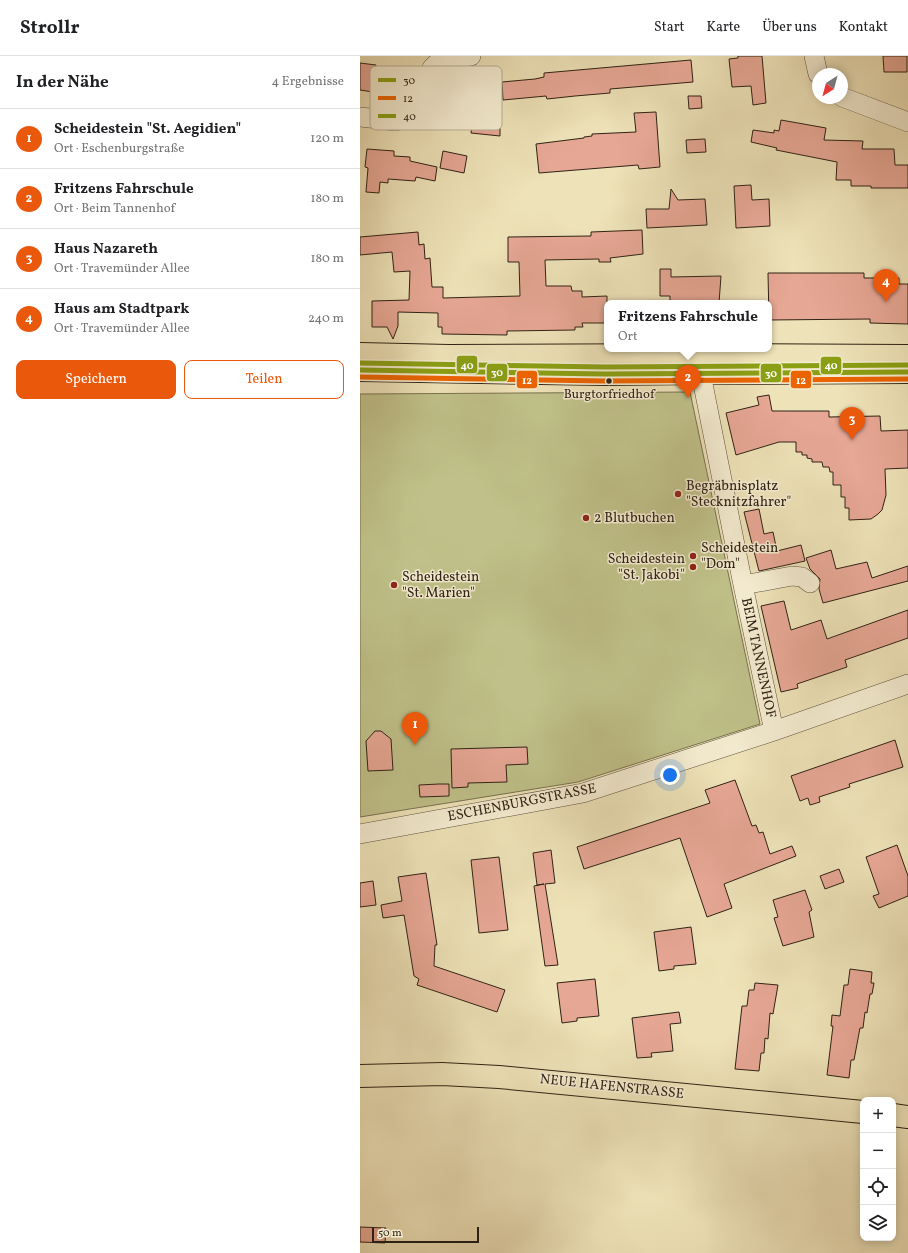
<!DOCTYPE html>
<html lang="de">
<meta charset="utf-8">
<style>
body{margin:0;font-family:Vollkorn,serif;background:#f2f2f2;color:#202124}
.controls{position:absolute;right:12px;bottom:12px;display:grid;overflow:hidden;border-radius:8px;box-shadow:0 2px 10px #0003}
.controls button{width:36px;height:36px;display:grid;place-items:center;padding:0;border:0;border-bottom:1px solid #e0e0e0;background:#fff;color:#202124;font:20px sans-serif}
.compass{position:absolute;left:452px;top:12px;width:36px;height:36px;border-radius:50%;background:#fff;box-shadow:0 2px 10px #0003;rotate:216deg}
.scale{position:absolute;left:12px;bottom:10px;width:107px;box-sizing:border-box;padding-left:4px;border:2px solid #2f2215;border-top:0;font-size:11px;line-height:14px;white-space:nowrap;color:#2f2215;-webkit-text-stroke:3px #f4ecd1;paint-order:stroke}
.you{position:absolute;left:310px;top:719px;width:14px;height:14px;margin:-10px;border:3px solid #fff;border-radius:50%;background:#1a73e8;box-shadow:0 0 0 6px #1a73e833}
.badge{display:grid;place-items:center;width:26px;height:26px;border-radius:50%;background:#ea580c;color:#fff;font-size:13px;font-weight:700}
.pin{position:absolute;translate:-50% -33px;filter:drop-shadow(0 1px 2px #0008)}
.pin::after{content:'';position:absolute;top:21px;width:14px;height:12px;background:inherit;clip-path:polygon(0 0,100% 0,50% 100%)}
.popup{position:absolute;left:244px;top:244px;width:168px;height:52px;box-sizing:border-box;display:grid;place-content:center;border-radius:8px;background:#fff;filter:drop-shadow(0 1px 3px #0005);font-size:13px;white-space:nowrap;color:#757577}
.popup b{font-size:15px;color:#202124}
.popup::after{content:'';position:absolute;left:50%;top:100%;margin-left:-8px;border:8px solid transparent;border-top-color:#fff}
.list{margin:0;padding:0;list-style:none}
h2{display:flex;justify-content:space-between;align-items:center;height:52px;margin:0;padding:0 16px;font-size:17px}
h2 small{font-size:13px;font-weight:400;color:#757577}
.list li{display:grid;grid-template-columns:26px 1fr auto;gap:12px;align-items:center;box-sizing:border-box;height:60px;padding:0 16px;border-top:1px solid #e0e0e0}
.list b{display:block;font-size:15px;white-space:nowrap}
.list p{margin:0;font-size:13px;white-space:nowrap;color:#757577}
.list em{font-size:13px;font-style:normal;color:#757577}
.actions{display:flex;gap:8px;padding:12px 16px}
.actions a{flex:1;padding:9px 0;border:1px solid #ea580c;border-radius:8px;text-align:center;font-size:14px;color:#ea580c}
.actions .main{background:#ea580c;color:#fff}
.icon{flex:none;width:22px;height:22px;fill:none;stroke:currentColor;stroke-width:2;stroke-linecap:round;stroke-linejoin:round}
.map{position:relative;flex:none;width:548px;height:1197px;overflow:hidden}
header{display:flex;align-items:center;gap:24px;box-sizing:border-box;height:56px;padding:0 20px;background:#fff;border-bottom:1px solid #e0e0e0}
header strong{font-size:19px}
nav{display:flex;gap:22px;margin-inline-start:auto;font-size:14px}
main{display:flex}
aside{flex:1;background:#fff}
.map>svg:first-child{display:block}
.green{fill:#c0c18a;stroke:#787250}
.building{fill:#e7a795;stroke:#2f2215}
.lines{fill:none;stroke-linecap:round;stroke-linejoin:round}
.minor-casing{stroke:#5f523e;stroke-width:20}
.major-casing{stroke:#2f2215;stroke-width:24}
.highway-casing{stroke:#2f2215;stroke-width:24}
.minor{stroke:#f4ecd1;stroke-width:19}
.major{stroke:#eee2b8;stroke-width:22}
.highway{stroke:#eee2b8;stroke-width:22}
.bus-1-casing{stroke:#f4ecd1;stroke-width:8}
.bus-2-casing{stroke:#f4ecd1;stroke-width:8}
.bus-3-casing{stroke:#f4ecd1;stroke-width:8}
.bus-1{stroke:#8a9f13;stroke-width:5}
.bus-2{stroke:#ec6400;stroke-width:5}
.bus-3{stroke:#8a9f13;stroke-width:5}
.bus-dot{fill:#2f2215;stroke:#f4ecd1;stroke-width:1.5}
.poi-dot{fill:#8f2418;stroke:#f4ecd1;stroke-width:1.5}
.labels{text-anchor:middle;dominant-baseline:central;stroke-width:3;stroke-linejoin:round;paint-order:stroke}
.bus-label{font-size:13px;fill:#2f2215;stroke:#f4ecd1}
.poi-label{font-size:14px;fill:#2f2215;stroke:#f4ecd1;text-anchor:start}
.street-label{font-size:14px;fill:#2f2215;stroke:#f4ecd1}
.key{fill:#f4ecd1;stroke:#b9af99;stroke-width:1}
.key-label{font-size:11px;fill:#2f2215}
.line-badge{stroke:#f4ecd1;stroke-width:1.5}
.badge-label{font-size:11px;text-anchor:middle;font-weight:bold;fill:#fff}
</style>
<header>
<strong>Strollr</strong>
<nav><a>Start</a><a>Karte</a><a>Über uns</a><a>Kontakt</a></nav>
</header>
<main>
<aside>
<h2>In der Nähe<small>4 Ergebnisse</small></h2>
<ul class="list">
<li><span class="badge">1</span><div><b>Scheidestein &quot;St. Aegidien&quot;</b><p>Ort · Eschenburgstraße</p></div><em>120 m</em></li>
<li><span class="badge">2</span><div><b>Fritzens Fahrschule</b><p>Ort · Beim Tannenhof</p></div><em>180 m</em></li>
<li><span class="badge">3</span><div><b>Haus Nazareth</b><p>Ort · Travemünder Allee</p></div><em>180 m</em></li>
<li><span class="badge">4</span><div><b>Haus am Stadtpark</b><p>Ort · Travemünder Allee</p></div><em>240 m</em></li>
</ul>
<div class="actions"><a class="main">Speichern</a><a>Teilen</a></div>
</aside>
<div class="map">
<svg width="548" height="1197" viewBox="0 0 548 1197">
<rect width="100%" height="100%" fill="#eee2b8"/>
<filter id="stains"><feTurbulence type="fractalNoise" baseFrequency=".005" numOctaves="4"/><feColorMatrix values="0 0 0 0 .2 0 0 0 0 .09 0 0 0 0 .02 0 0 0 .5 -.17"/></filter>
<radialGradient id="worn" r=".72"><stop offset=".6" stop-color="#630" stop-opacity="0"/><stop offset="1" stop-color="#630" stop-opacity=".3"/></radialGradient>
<path class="green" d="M330 336 400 668 218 726 0 761V338Z"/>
<path class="building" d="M378 0H402L406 47 393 49 391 30 372 31 369 3 378 2Z
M523 0H547V16H524Z
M331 4 333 26 250 33V37L215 40 187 43 186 40 143 44 142 26 175 23 184 21V17Z
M0 7 16 9 13 36 0 34Z
M328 40H341L342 52 329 53Z
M100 41 140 49V80L111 77 112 69 84 64 88 45 98 47Z
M296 56 300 111 279 113 278 109 179 117 176 88 224 82V81L232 80V78L276 76 274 57Z
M421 64 466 72 464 84 503 85 502 93H534L535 109H548V132H511V130H491V124H476L477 106 416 94 417 92 391 86 393 74 414 77V74L419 75Z
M345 83 346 96 327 97 326 84Z
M7 93 34 95V100L50 101V105L77 111 75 125 56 121 55 125 28 123V127L20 126 19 137 6 136 8 112 5 111Z
M83 95 107 100 104 117 80 112Z
M391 129 392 144 409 143 410 170 376 172 374 130Z
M311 133 318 144 345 143 347 169 287 172 286 153H309Z
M282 174 283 198 250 202 251 206H239V203L185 204 186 230H211L212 235H222V241L247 240V267H222L223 271H215V274L147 275V279L82 278V271H78V257L38 256V270L33 283 27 271H12V245L49 244 50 215 34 216 32 196 0 199V181L58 176 59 189 64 188 65 203 70 202 72 231H83V242L160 240 159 206H148V181L231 180V176Z
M300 213H311V221L361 220 359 247H310V240H300Z
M408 217H504V222H539V228H548V268L510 267V263L409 264Z
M409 339 412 355H469V361L520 360 521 375 548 374V412L525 413 526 439 522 454 518 458 511 463 489 464V452H485V441H481V429H473V416H470L469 411H463L462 406H452V403L447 402V399H442V396H436V386H419L376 399 366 357 399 349 397 341Z
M399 453 404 478 413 476 417 495 441 489 445 505 399 515 384 456Z
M471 494 476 513 507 506 512 522 548 510V525L463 547 459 533 460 523 450 513 446 502Z
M424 545 431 574 461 564 467 583 548 554V582L485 604 487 611 437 628 438 632 421 636 401 550Z
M15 675H21L31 683 33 714 8 715 6 685Z
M535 684 543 711 489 728 490 731 459 741 460 746 450 749 448 742 440 745 431 720Z
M167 691 168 708 146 709 147 726 108 727V731L92 732 91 693Z
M375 724 392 770 396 769 399 777 403 776 410 798 432 790 436 800 364 828 372 852 347 861 320 782 224 813 217 791 350 747 345 734Z
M79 728H89V740L60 741 59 729Z
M537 789 548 820V840L519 852 513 840 519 838 506 801Z
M191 794 195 827 185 828 198 909 185 910 174 830 184 828 177 829 173 797Z
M139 801 148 874 119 877 111 804Z
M479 813 484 826 465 833 460 820Z
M66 817 77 889H75L74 910 145 934 137 956 57 929 59 923 54 920 44 859 23 862 21 849 42 845 38 821Z
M13 825 16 849 0 851V827Z
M445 834 452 854 449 856 454 881 423 890 414 862 418 861 413 844Z
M331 871 336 908 314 910V913L299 915 294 876Z
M490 913 512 916 511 927H514L512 938H510L507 957 505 956 503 972H500L494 1004H491L489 1022 467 1019 473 970H471L472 959 480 960 484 929H488Z
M235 923 239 960 217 962V965L202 967 197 927Z
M395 927 418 929 413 958 410 957 408 983 405 982 404 997H401L399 1015 375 1013 382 950H387L389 934H394Z
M319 956 321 967 310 968 313 995 291 997 292 1001 277 1002 272 962Z
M0 1171 26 1172 25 1187 0 1186Z"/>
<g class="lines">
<defs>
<path id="minor" d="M454 0 458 18
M482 41 548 66
M0 61 35 65 50 62 58 52 72 12 77 7 85 3 111 0
M338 303 383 529 414 675
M383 529 432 520 442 521 450 527
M0 778 223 737 414 675 548 628"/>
<path id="major" d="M338 299 548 300
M340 317 548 316
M0 1020 82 1018 139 1021 503 1056
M533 1059 548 1061"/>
<path id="highway" d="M0 298 89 300 338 299
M0 314 245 318 340 317"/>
</defs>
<use href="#minor" class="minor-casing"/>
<use href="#major" class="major-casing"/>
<use href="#highway" class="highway-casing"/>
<use href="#minor" class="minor"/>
<use href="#major" class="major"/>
<use href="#highway" class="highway"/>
<defs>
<path id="bus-1" d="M0 314 245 318 548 316"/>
<path id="bus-2" d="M0 321 245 325 548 323"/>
<path id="bus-3" d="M0 307 245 311 548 309"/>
</defs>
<use href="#bus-1" class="bus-1-casing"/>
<use href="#bus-2" class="bus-2-casing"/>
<use href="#bus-3" class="bus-3-casing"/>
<use href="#bus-1" class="bus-1"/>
<use href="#bus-2" class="bus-2"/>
<use href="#bus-3" class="bus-3"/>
</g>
<circle class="bus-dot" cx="249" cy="325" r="3.5"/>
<g class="poi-dot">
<circle cx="318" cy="438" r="4"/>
<circle cx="226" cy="462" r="4"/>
<circle cx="333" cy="500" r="4"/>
<circle cx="333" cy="511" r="4"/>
<circle cx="34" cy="529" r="4"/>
</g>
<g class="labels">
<g class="bus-label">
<text x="249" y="339">Burgtorfriedhof</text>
</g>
<g class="poi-label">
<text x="326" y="430">Begräbnisplatz<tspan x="326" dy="16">"Stecknitzfahrer"</tspan></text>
<text x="234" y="462">2 Blutbuchen</text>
<text x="341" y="492">Scheidestein<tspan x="341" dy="16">"Dom"</tspan></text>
<text x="325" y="503" text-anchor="end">Scheidestein<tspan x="325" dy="16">"St. Jakobi"</tspan></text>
<text x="42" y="521">Scheidestein<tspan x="42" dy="16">"St. Marien"</tspan></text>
</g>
<g class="street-label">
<text transform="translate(398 602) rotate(78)">BEIM TANNENHOF</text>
<text transform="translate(162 747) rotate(-11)">ESCHENBURGSTRASSE</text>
<text transform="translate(252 1031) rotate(6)">NEUE HAFENSTRASSE</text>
</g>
</g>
<rect x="10" y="10" width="132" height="64" rx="6" class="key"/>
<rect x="18" y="22" width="18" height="4" fill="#8a9f13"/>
<rect x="18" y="40" width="18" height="4" fill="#ec6400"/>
<rect x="18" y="58" width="18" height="4" fill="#8a9f13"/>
<g class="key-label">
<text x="43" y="28">30</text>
<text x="43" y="46">12</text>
<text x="43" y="64">40</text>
</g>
<g class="line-badge">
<rect x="96" y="299" width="22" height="19" rx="4" fill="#8a9f13"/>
<rect x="460" y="300" width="22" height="19" rx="4" fill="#8a9f13"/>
<rect x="126" y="307" width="22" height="19" rx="4" fill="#8a9f13"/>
<rect x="400" y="307" width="22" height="20" rx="4" fill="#8a9f13"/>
<rect x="430" y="314" width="22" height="19" rx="4" fill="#ec6400"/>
<rect x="156" y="314" width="22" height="19" rx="4" fill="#ec6400"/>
</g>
<g class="badge-label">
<text x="107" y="313">40</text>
<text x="471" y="313">40</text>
<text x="137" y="320">30</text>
<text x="411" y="321">30</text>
<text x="441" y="328">12</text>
<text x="167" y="328">12</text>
</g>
<rect width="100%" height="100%" filter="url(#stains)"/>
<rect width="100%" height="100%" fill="url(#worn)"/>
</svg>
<div class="controls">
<button>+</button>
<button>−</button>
<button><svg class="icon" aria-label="locate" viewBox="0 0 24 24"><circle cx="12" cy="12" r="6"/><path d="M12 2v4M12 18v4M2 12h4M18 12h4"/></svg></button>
<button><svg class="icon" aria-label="layers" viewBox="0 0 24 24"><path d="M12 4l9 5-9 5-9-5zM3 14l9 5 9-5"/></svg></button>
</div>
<svg class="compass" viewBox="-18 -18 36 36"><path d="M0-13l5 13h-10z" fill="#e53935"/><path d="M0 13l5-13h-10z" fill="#757577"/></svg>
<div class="scale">50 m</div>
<div class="you"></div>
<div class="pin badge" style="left:55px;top:689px">1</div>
<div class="pin badge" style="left:328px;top:342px">2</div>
<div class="popup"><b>Fritzens Fahrschule</b>Ort</div>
<div class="pin badge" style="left:492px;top:384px">3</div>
<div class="pin badge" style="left:526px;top:246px">4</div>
</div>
</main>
